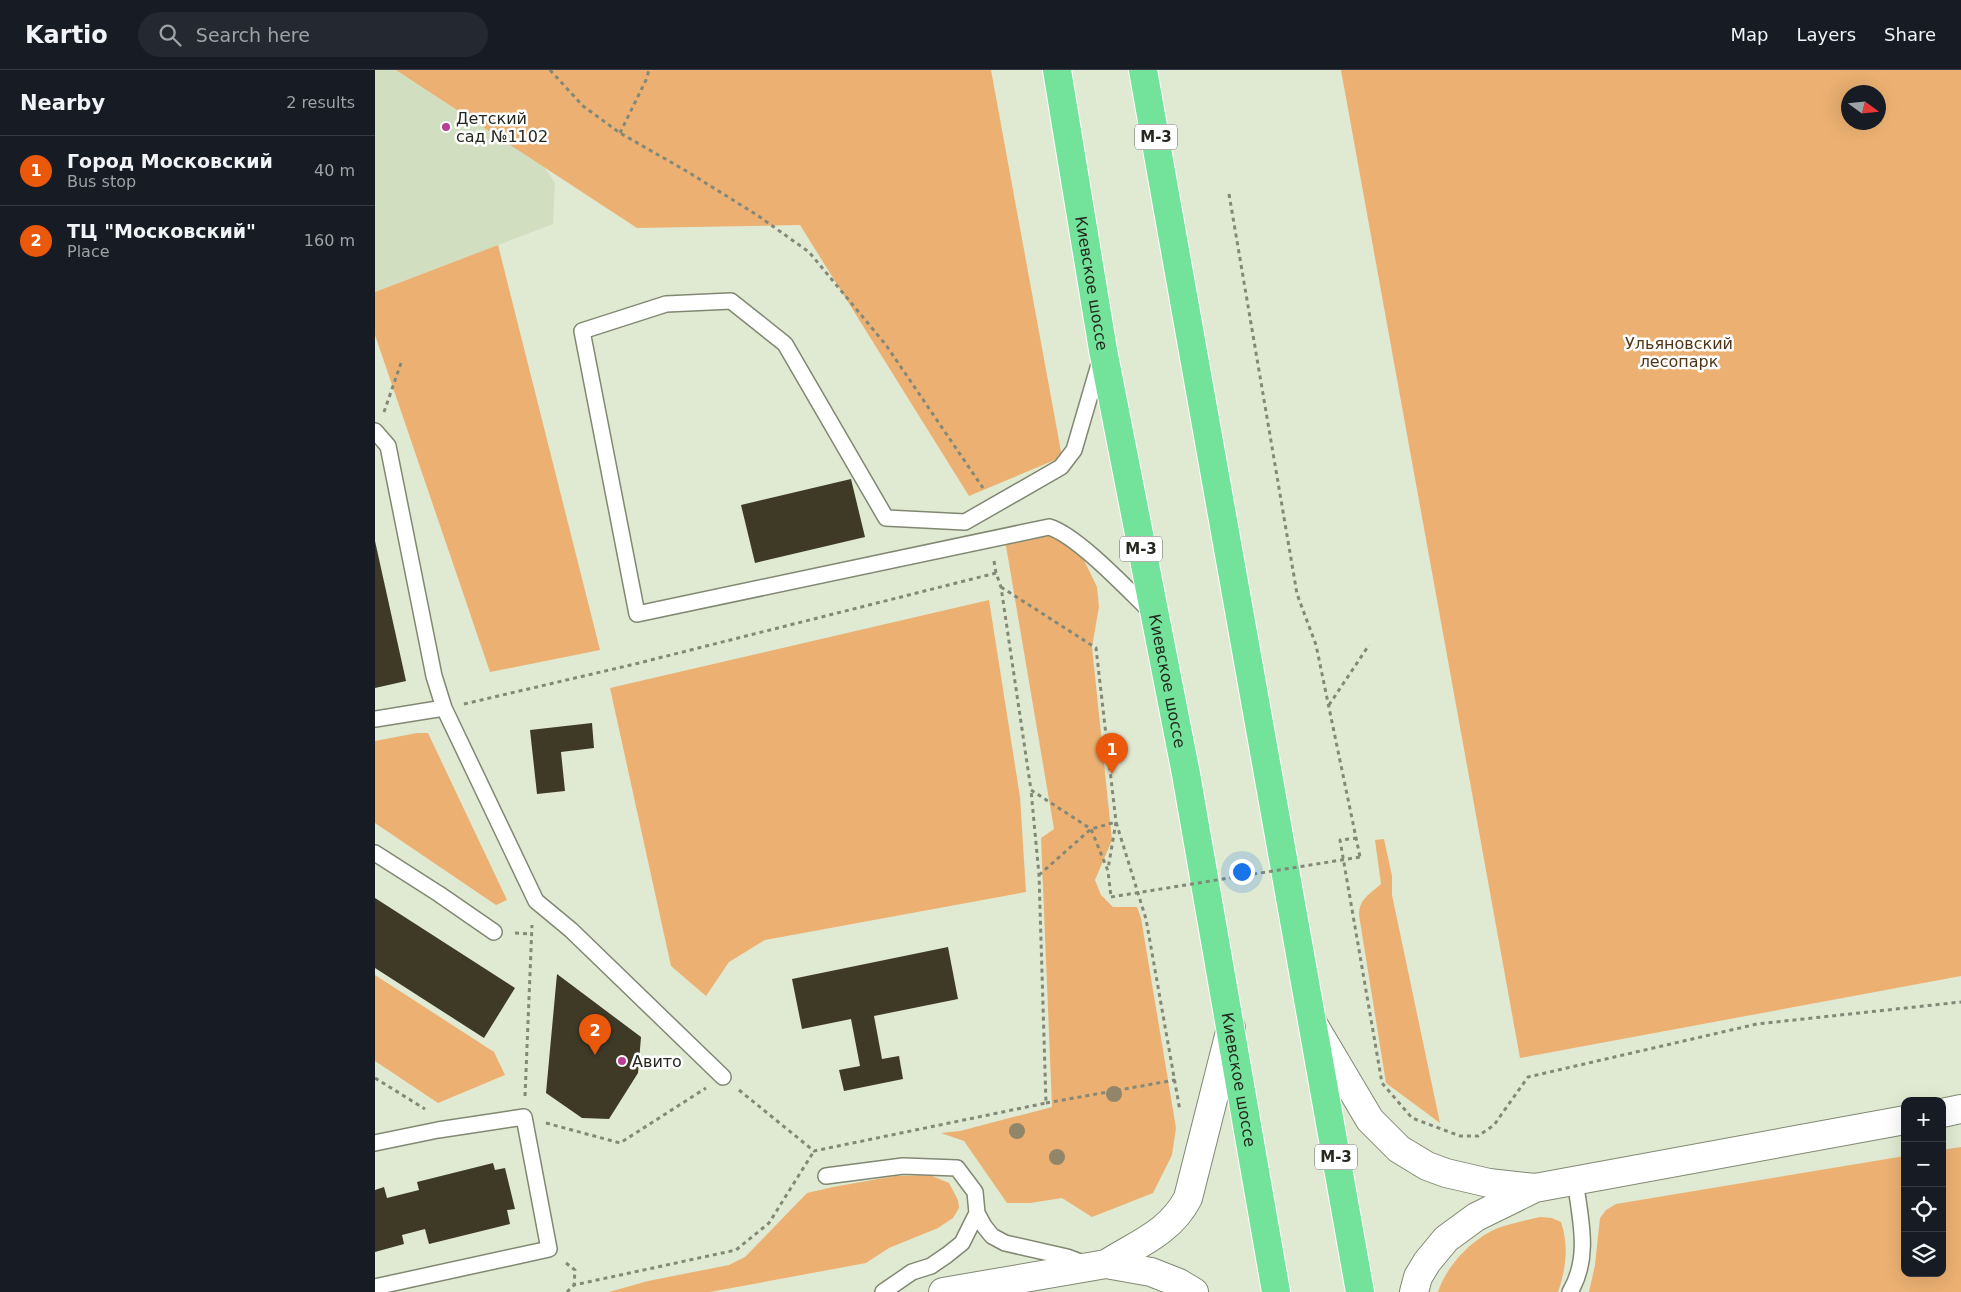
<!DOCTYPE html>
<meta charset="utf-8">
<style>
body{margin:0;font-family:"DejaVu Sans",sans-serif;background:#242831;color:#f1f3f6}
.controls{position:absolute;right:15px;bottom:15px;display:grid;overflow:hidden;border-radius:10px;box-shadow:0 5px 20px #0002}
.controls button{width:45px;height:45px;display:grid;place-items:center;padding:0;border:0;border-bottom:1px solid #363941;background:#171b24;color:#f1f3f6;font:25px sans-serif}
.compass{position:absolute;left:1466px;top:15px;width:45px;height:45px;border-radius:50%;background:#171b24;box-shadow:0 5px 20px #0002;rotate:105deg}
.you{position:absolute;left:866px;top:801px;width:18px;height:18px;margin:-12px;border:4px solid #fff;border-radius:50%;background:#1a73e8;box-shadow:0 0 0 8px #1a73e833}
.badge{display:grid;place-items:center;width:32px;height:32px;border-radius:50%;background:#ea580c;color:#fff;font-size:16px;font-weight:700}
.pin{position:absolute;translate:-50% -41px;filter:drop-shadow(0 1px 2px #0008)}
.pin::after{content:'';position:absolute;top:26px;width:18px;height:15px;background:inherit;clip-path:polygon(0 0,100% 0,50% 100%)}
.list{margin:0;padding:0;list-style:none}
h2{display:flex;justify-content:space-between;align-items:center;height:65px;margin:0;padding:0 20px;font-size:21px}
h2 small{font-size:16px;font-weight:400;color:#9ea1a6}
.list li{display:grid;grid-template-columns:32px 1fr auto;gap:15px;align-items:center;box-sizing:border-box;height:70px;padding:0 20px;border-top:1px solid #363941}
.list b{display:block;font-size:19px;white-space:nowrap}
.list p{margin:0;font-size:16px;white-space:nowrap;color:#9ea1a6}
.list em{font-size:16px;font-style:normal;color:#9ea1a6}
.icon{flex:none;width:28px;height:28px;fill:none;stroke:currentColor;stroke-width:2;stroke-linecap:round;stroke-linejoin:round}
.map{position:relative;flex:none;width:1586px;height:1222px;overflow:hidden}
header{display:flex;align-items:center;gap:30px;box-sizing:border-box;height:70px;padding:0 25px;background:#171b24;border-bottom:1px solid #363941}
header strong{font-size:24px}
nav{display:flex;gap:28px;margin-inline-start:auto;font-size:18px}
.search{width:350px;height:45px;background:#242831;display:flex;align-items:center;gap:12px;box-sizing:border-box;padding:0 18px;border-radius:28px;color:#9ea1a6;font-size:19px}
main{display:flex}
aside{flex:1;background:#171b24}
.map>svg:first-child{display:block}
.built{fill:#d2dec0}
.green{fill:#ecb172;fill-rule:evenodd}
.building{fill:#3f3a26}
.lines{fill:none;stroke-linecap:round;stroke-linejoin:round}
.service-casing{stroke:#808872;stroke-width:18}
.secondary-casing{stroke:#808872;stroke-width:30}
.trunk-casing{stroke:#fff;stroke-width:30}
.path{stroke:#838979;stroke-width:3;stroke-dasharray:4 4;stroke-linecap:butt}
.service{stroke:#fff;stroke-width:15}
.secondary{stroke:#fff;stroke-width:28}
.trunk{stroke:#73e39b;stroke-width:28}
.path-bridge{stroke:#838979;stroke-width:3;stroke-dasharray:4 4;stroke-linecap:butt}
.tree{fill:#91866a}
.poi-dot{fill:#b83f93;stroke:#fff;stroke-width:2}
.labels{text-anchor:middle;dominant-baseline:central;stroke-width:5;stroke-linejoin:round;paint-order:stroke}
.shield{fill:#fff;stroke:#666862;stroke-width:1}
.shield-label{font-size:15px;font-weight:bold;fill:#25281f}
.poi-label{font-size:16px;fill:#25281f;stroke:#fff;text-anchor:start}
.street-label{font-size:16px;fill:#25281f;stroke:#fff}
.park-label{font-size:16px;fill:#503516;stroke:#fff}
</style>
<header>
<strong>Kartio</strong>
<div class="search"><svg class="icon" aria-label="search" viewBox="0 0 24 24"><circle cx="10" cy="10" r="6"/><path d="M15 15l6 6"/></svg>Search here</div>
<nav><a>Map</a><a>Layers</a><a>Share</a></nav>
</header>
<main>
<aside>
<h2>Nearby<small>2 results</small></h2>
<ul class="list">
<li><span class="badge">1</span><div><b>Город Московский</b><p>Bus stop</p></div><em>40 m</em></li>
<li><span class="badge">2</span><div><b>ТЦ &quot;Московский&quot;</b><p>Place</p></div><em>160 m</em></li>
</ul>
</aside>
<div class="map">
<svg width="1586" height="1222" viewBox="0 0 1586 1222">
<rect width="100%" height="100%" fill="#e0e9d1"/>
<path class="built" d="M0 0H104L180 113 178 154 0 222Z"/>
<path class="green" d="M21 0H616L687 387 594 426 425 155 262 158Z
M966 0H1586V906L1145 988ZM1474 22H1504V52H1474Z
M123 175 225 580 115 602 0 265V222Z
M669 462 681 464 707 486 722 517 724 537 717 577 737 770 720 810 726 825 738 837H762L766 848 801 1058 797 1085 778 1123 717 1147 687 1128 655 1133H632L589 1071 566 1063 585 1061 677 1037 666 768 679 759 630 470Z
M614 530 645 727 651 822 390 870 354 892 331 926 296 896 235 618Z
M42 663H53L132 830 121 835 0 753V671Z
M1009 769 1017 806V825L1065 1053 1011 1013 984 845C984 829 995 824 1006 814L1000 770Z
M0 905 119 982 130 1005 63 1033 0 991Z
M1586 1077V1222H1214L1220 1195 1225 1148 1231 1140 1241 1134 1530 1086V1203H1567V1080Z
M555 1105 574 1113 583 1130 584 1138 578 1148 563 1158 514 1178 491 1193 335 1222H234L273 1211 354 1195 370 1187 432 1123 458 1117 520 1106Z
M1165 1147 1177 1148 1186 1152C1194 1176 1191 1199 1183 1222H1063C1071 1196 1098 1168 1123 1158 1137 1153 1152 1150 1165 1147Z"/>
<path class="building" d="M476 409 490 467 380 493 366 435Z
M0 471 31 611 0 618Z
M217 653 219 678 186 682 190 721 162 724 155 660Z
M0 828 140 918 109 968 0 898Z
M573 877 583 929 499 946 507 989 524 986 528 1009 469 1021 464 1000 485 996 476 949 427 959 417 909Z
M182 904 266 967 263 1003 234 1049 207 1048 171 1023Z
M118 1093 120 1100 130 1098 140 1139 132 1140 135 1154 54 1174 50 1159 27 1165 29 1174 0 1182V1120L9 1117 12 1128 44 1120 42 1112Z"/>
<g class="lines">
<defs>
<path id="service" d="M725 291 699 380 686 397 590 452 511 448 410 274 356 231 291 234 207 261 262 544 674 457C702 465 754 521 777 543
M0 361 13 376 59 606 69 638 0 649
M69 638 161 831 196 860 348 1007
M0 783 64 824 119 862
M0 1073 63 1060 149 1047 174 1179 0 1217
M451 1106 528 1096 582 1098 600 1122 602 1143 609 1156 617 1166 630 1173 692 1187 708 1193
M508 1222 537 1202 556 1196 572 1185 587 1173 602 1143
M1195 1222C1216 1187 1205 1148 1200 1110"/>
<path id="secondary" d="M938 954 995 1050 1024 1079 1052 1096 1071 1103 1114 1113 1160 1118
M1567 1043 1586 1039
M731 1194C762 1174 795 1163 813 1128L856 958
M568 1222 731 1194 776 1202 804 1213 819 1222
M1039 1222 1043 1207 1052 1192 1071 1169 1101 1147 1160 1118 1530 1050"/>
<g id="trunk">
<path id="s1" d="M682 0 728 280 811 704 901 1222"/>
<path d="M768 0 985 1222"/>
</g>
</defs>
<use href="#service" class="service-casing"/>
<use href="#secondary" class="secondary-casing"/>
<use href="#trunk" class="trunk-casing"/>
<path class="path" d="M175 0 208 36 245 63 313 102 382 145 434 182 511 275 608 418
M245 63 271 10 274 0
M854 124 922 524 941 575 985 787
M9 342 26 293
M619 491 621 503
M626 517 721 578 741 752 733 799
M89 634 260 594 621 503 626 517 656 720 716 759 733 801 736 827
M954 635 994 575
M982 768 965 770 1007 1013 1037 1048 1085 1066H1103L1119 1055 1153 1007 1382 954 1586 932
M664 805 716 759 741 752 771 849 805 1041
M140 863 155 864
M0 1008 50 1039
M364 1020 439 1081 671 1033 664 805 656 720
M150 1026 157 855
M671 1033 800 1010
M171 1053 245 1073 331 1018
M191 1193 200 1200 199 1215
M192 1222 199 1215 361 1180 394 1153 439 1081"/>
<use href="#service" class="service"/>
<use href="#secondary" class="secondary"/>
<use href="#trunk" class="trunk"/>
<path class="path-bridge" d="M736 827 985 787"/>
</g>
<g class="tree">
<circle cx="739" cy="1024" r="8"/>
<circle cx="642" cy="1061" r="8"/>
<circle cx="682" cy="1087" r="8"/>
</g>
<g class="poi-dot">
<circle cx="71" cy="57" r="5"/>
<circle cx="247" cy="991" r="5"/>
</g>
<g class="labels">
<g class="shield">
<rect x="760" y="54.5" width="42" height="25" rx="4"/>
<rect x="745" y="466.5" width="42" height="25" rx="4"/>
<rect x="940" y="1074.5" width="42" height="25" rx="4"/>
</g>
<g class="shield-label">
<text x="781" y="67">М-3</text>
<text x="766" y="479">М-3</text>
<text x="961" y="1087">М-3</text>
</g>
<g class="poi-label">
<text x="81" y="48">Детский<tspan x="81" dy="18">сад №1102</tspan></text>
<text x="257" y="991">Авито</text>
</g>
<g class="street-label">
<text stroke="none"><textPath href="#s1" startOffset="216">Киевское шоссе</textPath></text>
<text stroke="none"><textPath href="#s1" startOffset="621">Киевское шоссе</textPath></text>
<text stroke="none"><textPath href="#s1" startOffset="1026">Киевское шоссе</textPath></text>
</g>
<g class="park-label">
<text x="1304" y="273">Ульяновский<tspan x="1304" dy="18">лесопарк</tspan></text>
</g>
</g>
</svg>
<div class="controls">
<button>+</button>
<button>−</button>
<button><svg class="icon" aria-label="locate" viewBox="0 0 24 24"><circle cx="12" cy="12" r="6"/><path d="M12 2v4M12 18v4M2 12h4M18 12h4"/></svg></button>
<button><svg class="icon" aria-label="layers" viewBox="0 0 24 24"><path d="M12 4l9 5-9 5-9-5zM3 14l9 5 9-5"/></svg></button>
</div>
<svg class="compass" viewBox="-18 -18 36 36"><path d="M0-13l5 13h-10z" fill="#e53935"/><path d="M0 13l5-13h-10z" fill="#9ea1a6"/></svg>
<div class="you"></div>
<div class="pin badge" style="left:737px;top:704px">1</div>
<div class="pin badge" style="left:220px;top:985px">2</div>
</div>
</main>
